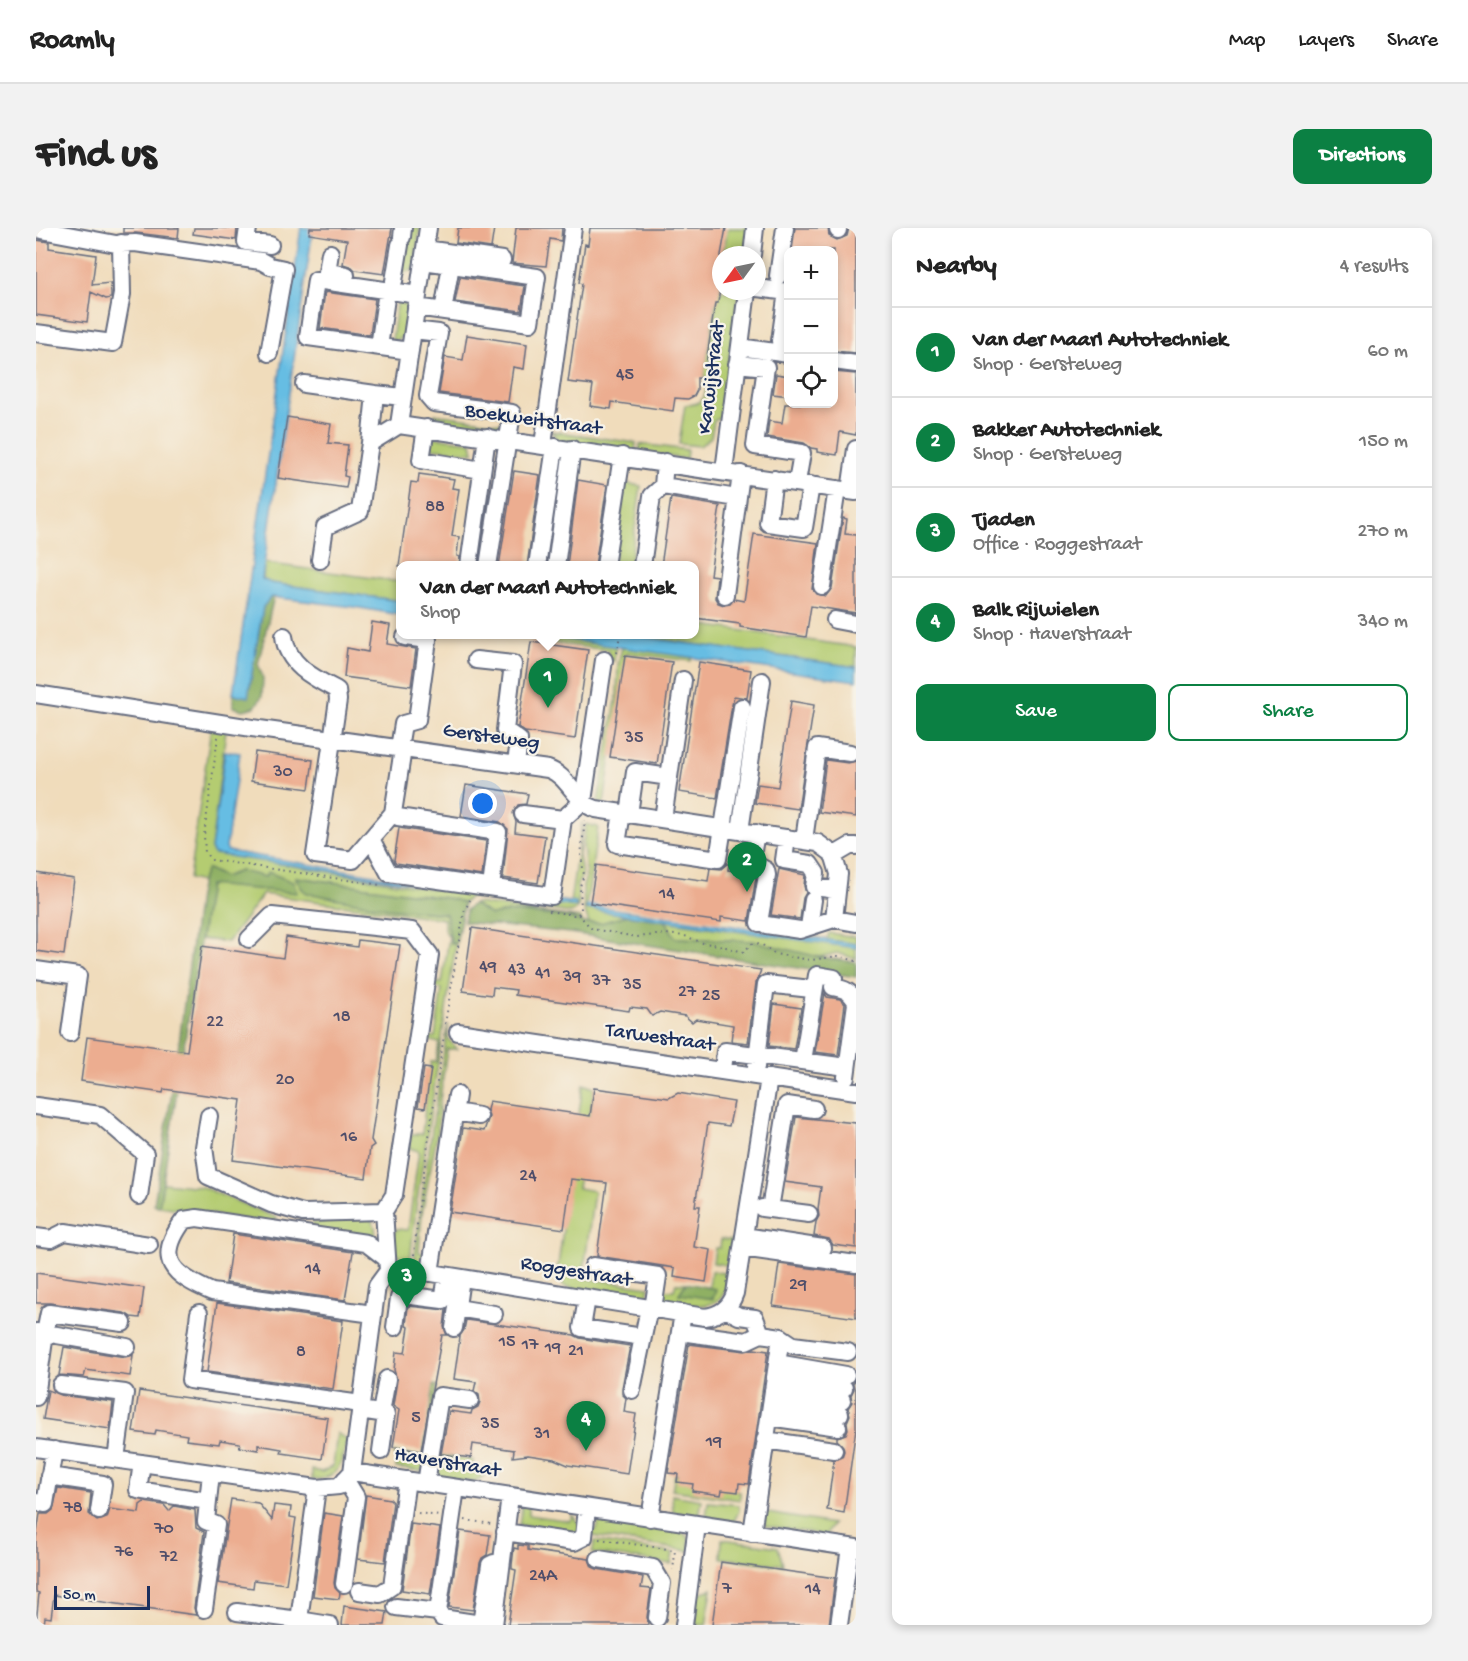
<!DOCTYPE html>
<meta charset="utf-8">
<style>
body{margin:0;font-family:"Gochi Hand",sans-serif;background:#f2f2f2;color:#222}
.controls{position:absolute;right:18px;top:18px;display:grid;overflow:hidden;border-radius:12px;box-shadow:0 3px 9px #0003}
.controls button{width:54px;height:54px;display:grid;place-items:center;padding:0;border:0;border-bottom:2px solid #e0e0e0;background:#fff;color:#222;font:30px sans-serif}
.compass{position:absolute;left:676px;top:18px;width:54px;height:54px;border-radius:50%;background:#fff;box-shadow:0 3px 9px #0003;rotate:237deg}
.scale{position:absolute;left:18px;bottom:15px;width:96px;box-sizing:border-box;padding-left:6px;border:3px solid #1b2f5e;border-top:0;font-size:16px;line-height:21px;white-space:nowrap;color:#1b2f5e;-webkit-text-stroke:4px #f7f3e8;paint-order:stroke}
.you{position:absolute;left:447px;top:576px;width:21px;height:21px;margin:-15px;border:4px solid #fff;border-radius:50%;background:#1a73e8;box-shadow:0 0 0 9px #1a73e833}
.badge{display:grid;place-items:center;width:39px;height:39px;border-radius:50%;background:#0b8043;color:#fff;font-size:20px;font-weight:700}
.pin{position:absolute;translate:-50% -50px;filter:drop-shadow(0 2px 3px #0008)}
.pin::after{content:'';position:absolute;top:32px;width:21px;height:18px;background:inherit;clip-path:polygon(0 0,100% 0,50% 100%)}
.popup{position:absolute;left:360px;top:333px;width:303px;height:78px;box-sizing:border-box;display:grid;place-content:center;border-radius:12px;background:#fff;filter:drop-shadow(0 2px 4px #0005);font-size:20px;white-space:nowrap;color:#767676}
.popup b{font-size:22px;color:#222}
.popup::after{content:'';position:absolute;left:50%;top:100%;margin-left:-12px;border:12px solid transparent;border-top-color:#fff}
.list{margin:0;padding:0;list-style:none}
h2{display:flex;justify-content:space-between;align-items:center;height:78px;margin:0;padding:0 24px;font-size:26px}
h2 small{font-size:20px;font-weight:400;color:#767676}
.list li{display:grid;grid-template-columns:39px 1fr auto;gap:18px;align-items:center;box-sizing:border-box;height:90px;padding:0 24px;border-top:2px solid #e0e0e0}
.list b{display:block;font-size:22px;white-space:nowrap}
.list p{margin:0;font-size:20px;white-space:nowrap;color:#767676}
.list em{font-size:20px;font-style:normal;color:#767676}
.actions{display:flex;gap:12px;padding:18px 24px}
.actions a{flex:1;padding:14px 0;border:2px solid #0b8043;border-radius:12px;text-align:center;font-size:21px;color:#0b8043}
.actions .main{background:#0b8043;color:#fff}
.icon{flex:none;width:33px;height:33px;fill:none;stroke:currentColor;stroke-width:2;stroke-linecap:round;stroke-linejoin:round}
.map{position:relative;flex:none;width:820px;height:1397px;overflow:hidden;border-radius:12px}
header{display:flex;align-items:center;gap:36px;box-sizing:border-box;height:84px;padding:0 30px;background:#fff;border-bottom:2px solid #e0e0e0}
header strong{font-size:28px}
nav{display:flex;gap:33px;margin-inline-start:auto;font-size:21px}
.intro{display:flex;align-items:center;justify-content:space-between;box-sizing:border-box;height:144px;padding:0 36px}
h1{margin:0;font-size:42px}
.button{padding:15px 27px;border-radius:12px;background:#0b8043;color:#fff;font-size:21px;font-weight:700}
main{display:flex;gap:36px;padding:0 36px}
aside{flex:1;background:#fff;border-radius:12px;box-shadow:0 3px 9px #0003}
.map>svg:first-child{display:block}
.green{fill:#b4cc71;stroke:#687e68;stroke-width:1.5}
.forest{fill:#8fb063;stroke:#557060;stroke-width:1.5}
.water{fill:#66bde3;stroke:#4076a0;stroke-width:1.5}
.building{fill:#ecad90}
.lines{fill:none;stroke-linecap:round;stroke-linejoin:round}
.minor-casing{stroke:#666c7f;stroke-width:20}
.path{stroke:#666c7f;stroke-width:2;stroke-dasharray:1.5 4.5;stroke-linecap:butt}
.minor{stroke:#fff;stroke-width:16}
.labels{text-anchor:middle;dominant-baseline:central;stroke-width:4.5;stroke-linejoin:round;paint-order:stroke}
.number-label{font-size:18px;fill:#4f4e6a}
.street-label{font-size:21px;fill:#1b2f5e;stroke:#f7f3e8}
</style>
<header>
<strong>Roamly</strong>
<nav><a>Map</a><a>Layers</a><a>Share</a></nav>
</header>
<div class="intro"><h1>Find us</h1><a class="button">Directions</a></div>
<main>
<div class="map">
<svg width="820" height="1397" viewBox="0 0 820 1397">
<rect width="100%" height="100%" fill="#f7f3e8"/>
<filter id="ink" filterUnits="userSpaceOnUse"><feTurbulence type="fractalNoise" baseFrequency=".0167" numOctaves="2"/><feDisplacementMap in="SourceGraphic" scale="12" xChannelSelector="R" yChannelSelector="G"/><feConvolveMatrix kernelMatrix="1 2 1 2 8 2 1 2 1" color-interpolation-filters="sRGB"/></filter>
<filter id="wash" filterUnits="userSpaceOnUse"><feTurbulence type="fractalNoise" baseFrequency=".008" numOctaves="4" result="noise"/><feDisplacementMap in="SourceGraphic" scale="24" xChannelSelector="R" yChannelSelector="G"/><feGaussianBlur stdDeviation="1.35" result="paint"/><feColorMatrix in="noise" values="0 0 0 0 0 0 0 0 0 0 0 0 0 0 0 0 0 1.4 0 .05"/><feComposite in="paint" operator="in"/></filter>
<g filter="url(#wash)">
<rect width="100%" height="100%" fill="#f0dcbb"/>
<path class="green" d="M373 0H384L378 42 366 44Z
M692 0H713L709 27H687Z
M685 41V63H703L684 190 678 193 675 209 664 218 643 216 649 177C668 177 670 169 671 153H684L683 151 668 149Z
M362 71 372 77 367 110H364L359 113 356 112Z
M399 186 469 196 462 201V204L398 194Z
M515 203 600 215 599 224 519 212V208Z
M397 209 436 214 438 225 392 220V214Z
M604 216 651 222 650 231 603 224Z
M589 255 605 258 594 337 577 338Z
M228 335 365 354V373L235 355 227 352Z
M659 396 820 419V439L593 407 659 406Z
M472 407H498L580 418 578 433 572 431V422L502 413 495 410Z
M586 419 656 429 655 433 590 425 568 575 562 574 581 467 582 437Z
M175 500 190 502 175 621 204 629 397 661 534 675 546 594 543 628 546 648 541 657 543 676 539 683 535 685 433 669 428 675 417 671 260 649 351 680 410 686 415 715 420 716 380 980 374 1033 366 1032 353 1016 360 1001 372 1002 383 923 373 920 375 906H386L395 833 400 834 403 815 389 811V808L399 809 406 761 396 759 397 755H406L413 709 408 701V691L227 666 192 714 165 711 173 656 260 664 229 649 204 643 188 649 172 641 165 654 153 651Z
M550 596 562 599 550 681 592 687 565 695H553L548 682 547 658 550 649 547 616Z
M441 675 544 690 548 695C521 684 484 681 455 687L437 676Z
M630 693 713 705 714 701 791 711 793 705 820 709V731L801 725 783 729 740 723 717 713 639 710Z
M412 796V811L421 821H411L403 879 402 901 386 986 383 1024 391 1027 384 1035 378 1034 386 969Z
M547 856 558 860 542 960 558 963 547 1050 613 1059 611 1070 528 1059 521 1045Z
M127 955 166 959 241 990 239 996 123 978Z
M333 988 339 999 340 1012 276 1002 277 995Z
M685 1011 699 1013 695 1038 677 1035 679 1020H684Z
M675 1043 694 1046C688 1090 656 1076 624 1072L625 1062H638L640 1055H650L643 1066 680 1061 673 1060Z
M398 1157 401 1158 388 1239 385 1243 360 1240 361 1232 357 1225 387 1229Z
M301 1205 311 1212C306 1236 304 1250 276 1252V1242L286 1244 297 1238Z
M402 1227 437 1232 436 1243 446 1244 448 1248 438 1254 404 1250 402 1245Z
M639 1246 657 1256 704 1264V1272L636 1262Z
M636 1267 666 1272 663 1288 637 1284Z
M672 1274 703 1277V1283L698 1293 670 1289Z
M486 1278H493V1287L534 1293 536 1287 543 1296 542 1305 483 1297Z
M726 1284 797 1296 790 1307 737 1299 730 1298Z
M563 1289 640 1299 653 1310 654 1323 551 1307 560 1301Z
M686 1311 742 1319 747 1337 685 1330Z
M559 1313 637 1325 635 1336 556 1325Z
M676 1361 670 1397H657L662 1366Z"/>
<path class="forest" d="M238 368 222 436 227 450 226 468 219 479 207 482 197 479V467L212 468 227 379 232 371Z
M171 641 188 649 204 643 229 649 232 644 257 654 261 665 173 657 123 978 118 977 141 831 162 668 165 654Z
M259 649 417 671 428 675 420 716 415 715 410 686 351 680 271 665 266 661Z
M437 676 455 687 472 684 533 689 548 695H565L592 687 630 693 639 710 717 713 783 729 820 734V749L534 705 428 694 430 682Z
M650 1055 680 1061 677 1071 643 1066Z"/>
<path class="water" d="M265 0H277L226 351 235 355 365 373V387L318 379 235 369 227 379 212 469 197 466Z
M498 407H593L820 439V453Z
M189 523 204 525 190 620 192 623 338 647 540 675V679L178 626 175 621Z
M551 677 820 716V720L550 681Z"/>
<g id="blocks">
<path class="building" d="M87 0H143L142 10 100 5H87Z
M158 0H201L200 12 157 6Z
M274 0H356L348 46 319 42 316 39 307 36 311 12 273 6Z
M422 0H458L455 20 420 15Z
M480 0H526L525 13 514 11 510 38 476 35Z
M554 0H690L685 27V54L682 75H679L668 150H661V162L658 168 652 171 639 170 637 183 576 174 575 181 554 178 557 157 532 154 546 56 543 55 549 16 552 17Z
M759 0H792L793 8 801 12 811 8 813 0H820V125L798 123V22H756Z
M0 12 13 14V20L60 27 56 57 74 55 75 65V70L70 71 55 64 51 94 0 87Z
M424 49 489 58 485 83 419 74Z
M289 64 339 71 334 107 284 100Z
M431 107 491 116 488 141 477 139 472 174 403 165 409 129 427 132Z
M798 144 820 146V207L804 204 801 227 781 224V221L775 220 768 215 731 209 733 193 746 195 749 176H798Z
M740 146 753 148V168L737 166Z
M251 189 295 196 292 215 312 217 308 248 312 249 310 260 242 250Z
M478 243 504 247 491 338H463Z
M383 246 418 251 416 260 423 261 416 308 423 309 421 328 424 329 423 338H363L375 254 382 255Z
M542 252 571 257 559 338H531Z
M635 270 684 278 674 347 681 348 679 370 682 375 688 377 694 376 698 371 708 373 718 306 782 315 776 361 780 366 790 368 796 360 807 290 811 291 809 306 820 307V385L775 378 770 409 704 399V396L659 390V338H625Z
M336 394 354 397 351 416 380 421 375 458 308 449 311 420 332 424Z
M495 414 552 422 539 511 489 504 482 499Z
M589 428 636 434 621 536 574 529Z
M663 434 715 442 711 470 698 468 696 477 681 570 643 564Z
M755 473 778 477 762 581 719 575 722 556 742 559Z
M219 524 277 532 273 561 215 553Z
M790 532 812 535 820 533V589L783 584Z
M430 557 492 566 490 576 482 577 477 585 480 594 479 604 509 608 502 655 467 650 472 601 464 594 425 588Z
M363 600 450 613 446 648 360 635 358 632Z
M691 636H693L692 642 712 644 720 649 713 693 685 689V694L554 675 560 637 672 653 674 640 685 641Z
M743 641 769 647 768 658 770 665 767 670 764 691 735 687Z
M0 645 38 651 28 727 0 723Z
M436 700 725 742 720 755 712 815 695 813 697 797 660 791 656 794 649 788 624 784 616 788 611 781 594 779 593 783 479 767 480 762 457 759 456 767 427 763Z
M250 709 321 719 322 712 364 717 335 912 338 917 334 920 330 950 197 932 205 872 128 861 127 865 45 853 51 809 151 823 166 718 247 730Z
M789 765 791 769 804 771 809 776 802 827 779 824Z
M738 776 765 780 758 821 733 818Z
M388 840 395 841 389 880 382 879Z
M558 860 633 870 642 865 698 874 693 898 672 895 659 978H664L658 1019 675 1022 670 1054 638 1049 639 1040 561 1028 571 955 535 951 528 1001 414 984 427 900 448 903 453 889 451 882 453 873 554 888Z
M760 889 820 895V1020L797 1017 793 1011 778 1008 780 994 783 988 782 981 785 959 749 954Z
M197 1006 317 1024 309 1072 190 1055Z
M743 1036 820 1046V1090L737 1078Z
M0 1045 108 1060 104 1090 95 1089 88 1085 14 1075H0Z
M181 1075 307 1093 297 1161 171 1144Z
M372 1078 410 1082 408 1099 411 1107H406L385 1223 357 1219 363 1182 357 1178 361 1152 358 1142 360 1124 369 1125 373 1099 370 1098Z
M430 1092 538 1107 544 1110 594 1118 586 1160V1166L590 1170 588 1184 600 1186 591 1246 532 1237 518 1231 492 1227 477 1229 478 1222 437 1216 435 1230 405 1226 413 1183 435 1186 436 1182 442 1179 444 1174 443 1167 438 1163 440 1154 418 1151 424 1109H423L428 1102Z
M653 1116 709 1123 718 1121 732 1123 713 1256 703 1255 702 1264 686 1262 685 1267 656 1263 657 1256 641 1254 642 1246 632 1245Z
M28 1119 89 1129 97 1127 94 1148 50 1142 48 1149 23 1147Z
M820 1150V1200L808 1285 791 1282 798 1232 806 1229 808 1223 807 1218 801 1212V1209L810 1206 812 1201 811 1194 814 1187 812 1180 816 1174 815 1167 818 1161 817 1155Z
M12 1162 24 1167 77 1174 74 1201 7 1191Z
M103 1163 292 1190 286 1231 245 1225 246 1221 222 1217V1222L203 1219 204 1215 184 1212 183 1216 150 1212 151 1207 120 1202 119 1207 97 1204Z
M22 1260 55 1265 53 1286 61 1293 71 1290 74 1281 103 1285 104 1277 108 1274 128 1277 133 1283 138 1278 159 1282 160 1300 168 1304 158 1380 160 1387 18 1367 15 1390 9 1389 8 1397H0L3 1365 0 1364V1311L4 1286H12L17 1282Z
M330 1267 354 1271 357 1274 349 1334 322 1331Z
M195 1271 222 1275 236 1292 238 1277 255 1279 254 1289 260 1290 250 1356 218 1352 217 1360 182 1355Z
M288 1285 307 1288 298 1355 299 1360 304 1365 303 1371 277 1368Z
M375 1296 404 1300 394 1366 366 1362Z
M424 1303 454 1307 451 1327 446 1330 444 1335 437 1382 413 1379Z
M482 1317 492 1318V1322L553 1331 556 1339 561 1341 607 1349 605 1360 615 1361 611 1389 612 1397H472L480 1342 476 1341V1337L478 1320 482 1321Z
M685 1334 799 1350 793 1397H676Z
M308 1378 351 1384 349 1397H306Z"/>
</g>
</g>
<g filter="url(#ink)">
<use href="#blocks" fill-opacity="0" stroke="#666c7f" stroke-width="1.5"/>
<g class="lines">
<defs>
<path id="minor" d="M212 0 210 14 234 17
M392 0 363 197 820 264
M0 1 80 16 99 15 225 33 234 38 248 41 233 125
M802 2V0
M366 9 367 0
M389 21 466 32
M294 25 291 44 310 47
M716 27 719 0
M742 48 749 0
M358 53 364 17
M721 60 752 64
M380 79 494 95 501 49 387 33
M407 83 415 37
M377 102 403 105 392 168 398 175 476 185 452 338
M0 105 77 115 86 66 85 15
M744 113 751 64
M343 119 351 63
M704 119 752 126
M374 123 272 109 280 52 382 67
M798 133 820 136
M701 136 730 139 719 218 766 225 761 254
M268 156 339 166
M390 200 385 232 446 242
M334 215 339 166 367 169
M507 217 537 0
M688 243 711 63
M738 251 732 295 768 300 775 257
M627 258 701 270
M814 263 820 221
M284 332 289 299 324 283 334 215 363 197
M433 337 451 209
M501 338 519 219
M520 338 536 221
M569 338 586 228
M606 338 616 268 627 258 629 234
M786 358 801 261
M689 367 705 246
M799 392 820 396
M248 408C251 437 278 450 301 462L302 472 279 627 317 632 357 585 367 521
M440 432 477 436 469 502 483 512 480 536
M0 466 216 500 512 541C533 548 539 575 560 581L782 615 797 626 803 646 798 691 820 695
M363 520 367 496 381 492 392 412 369 409
M357 585 362 589 462 604 455 659
M586 585 581 616 682 631 706 479
M487 586 527 591
M593 586 599 544 633 549
M627 591 647 452
M704 603 726 453
M720 605 715 634 730 642 731 647 723 695
M751 610 748 632 774 636 780 645 778 659 801 662
M335 611 353 645 516 668 527 591 547 573 568 432
M768 612 781 520 814 525
M797 628 814 618H820
M730 697 764 702 798 691
M773 699 777 672
M213 711 236 688 376 703 394 727 358 967 348 983 352 1043
M0 742 42 748 34 805
M422 804 820 863
M767 833 781 747 798 750 797 759C809 761 814 763 820 774
M720 839 730 756 775 761
M687 843 689 823 811 839
M810 849 820 775
M0 878 64 887 109 926 103 968
M419 884 443 888
M173 888 168 919 172 948 235 976 267 985 348 983
M726 980 773 986
M734 981 751 877 778 881
M708 1008 787 1020
M0 1009 15 1011 29 1004 113 1017
M706 1020 820 1036
M557 1038 622 1048 617 1081
M394 1045 421 867
M551 1070 546 1100 607 1109
M421 1080 458 1086
M689 1081 703 1088 719 1090 725 1106 745 1109 757 1117 812 1124
M163 1085 154 1152 325 1176
M337 1086 176 1064C137 1047 118 1032 148 992L161 990 330 1015 351 1031
M87 1095 13 1085 9 1105 91 1119
M359 1099 363 1070 368 1067 407 1072 411 1048
M418 1100 425 1050
M0 1104 9 1105 0 1169
M644 1104 710 1113 725 1106
M741 1135 810 1147
M739 1149 808 1160
M25 1157 89 1165 80 1231
M596 1162 613 1080
M737 1162 806 1172
M735 1177 804 1186
M324 1182 350 1186 345 1223
M345 1185 351 1151
M733 1189 802 1199
M729 1212 798 1222
M0 1220 281 1260 303 1258 316 1244 820 1320
M106 1235 102 1262 172 1273
M316 1244 341 1058 352 1043 377 1042 669 1089C684 1087 694 1080 699 1065L733 850
M13 1248 67 1256 63 1283
M390 1255 404 1168 434 1172
M0 1274 9 1276 18 1222
M614 1290 647 1085
M469 1304 538 1314 548 1309 551 1280
M716 1305 745 1109
M563 1331 617 1340 626 1355 621 1390
M308 1356 320 1269 309 1251
M323 1363 344 1366 356 1358 371 1252
M360 1379 402 1384 420 1260
M168 1381 180 1297 170 1293 175 1245
M201 1384 263 1392 281 1260
M402 1384 406 1390 445 1396 454 1337 458 1335
M263 1392 294 1397
M458 1397 474 1268
M648 1397 661 1297
M803 1397 814 1319"/>
</defs>
<use href="#minor" class="minor-casing"/>
<path class="path" d="M581 425 584 406
M182 509 168 607 169 625 176 632 345 657
M513 683 538 687 542 686 556 701 601 709 630 706 649 708 667 715 683 717 707 724 717 715 725 716 739 726 775 732 802 728 820 733
M542 686 545 682 544 658 548 647 545 627 549 592
M409 796 428 684 434 672
M378 1027 383 977 408 807
M382 1285 403 1288
M429 1292 456 1296
M563 1311 638 1322 639 1326 637 1342"/>
<use href="#minor" class="minor"/>
</g>
</g>
<g class="labels">
<g class="number-label">
<text x="589" y="147">45</text>
<text x="399" y="279">88</text>
<text x="598" y="510">35</text>
<text x="247" y="544">30</text>
<text x="631" y="666">14</text>
<text x="452" y="739">49</text>
<text x="481" y="742">43</text>
<text x="507" y="745">41</text>
<text x="536" y="749">39</text>
<text x="565" y="753">37</text>
<text x="596" y="757">35</text>
<text x="651" y="764">27</text>
<text x="675" y="768">25</text>
<text x="306" y="789">18</text>
<text x="179" y="794">22</text>
<text x="249" y="852">20</text>
<text x="313" y="909">16</text>
<text x="492" y="948">24</text>
<text x="277" y="1041">14</text>
<text x="762" y="1057">29</text>
<text x="471" y="1114">15</text>
<text x="494" y="1117">17</text>
<text x="517" y="1120">19</text>
<text x="540" y="1123">21</text>
<text x="265" y="1124">8</text>
<text x="380" y="1190">5</text>
<text x="454" y="1196">35</text>
<text x="506" y="1206">31</text>
<text x="678" y="1214">19</text>
<text x="37" y="1280">78</text>
<text x="128" y="1301">70</text>
<text x="88" y="1324">76</text>
<text x="133" y="1329">72</text>
<text x="507" y="1348">24A</text>
<text x="691" y="1361">7</text>
<text x="777" y="1361">14</text>
</g>
<g class="street-label">
<text transform="translate(677 150) rotate(-83)">Karwijstraat</text>
<text transform="translate(497 193) rotate(8)">Boekweitstraat</text>
<text transform="translate(455 510) rotate(8)">Gersteweg</text>
<text transform="translate(624 811) rotate(8)">Tarwestraat</text>
<text transform="translate(540 1045) rotate(9)">Roggestraat</text>
<text transform="translate(411 1236) rotate(9)">Haverstraat</text>
</g>
</g>
</svg>
<div class="controls">
<button>+</button>
<button>−</button>
<button><svg class="icon" aria-label="locate" viewBox="0 0 24 24"><circle cx="12" cy="12" r="6"/><path d="M12 2v4M12 18v4M2 12h4M18 12h4"/></svg></button>
</div>
<svg class="compass" viewBox="-18 -18 36 36"><path d="M0-13l5 13h-10z" fill="#e53935"/><path d="M0 13l5-13h-10z" fill="#767676"/></svg>
<div class="scale">50 m</div>
<div class="you"></div>
<div class="pin badge" style="left:512px;top:480px">1</div>
<div class="popup"><b>Van der Maarl Autotechniek</b>Shop</div>
<div class="pin badge" style="left:711px;top:664px">2</div>
<div class="pin badge" style="left:371px;top:1080px">3</div>
<div class="pin badge" style="left:550px;top:1223px">4</div>
</div>
<aside>
<h2>Nearby<small>4 results</small></h2>
<ul class="list">
<li><span class="badge">1</span><div><b>Van der Maarl Autotechniek</b><p>Shop · Gersteweg</p></div><em>60 m</em></li>
<li><span class="badge">2</span><div><b>Bakker Autotechniek</b><p>Shop · Gersteweg</p></div><em>150 m</em></li>
<li><span class="badge">3</span><div><b>Tjaden</b><p>Office · Roggestraat</p></div><em>270 m</em></li>
<li><span class="badge">4</span><div><b>Balk Rijwielen</b><p>Shop · Haverstraat</p></div><em>340 m</em></li>
</ul>
<div class="actions"><a class="main">Save</a><a>Share</a></div>
</aside>
</main>
